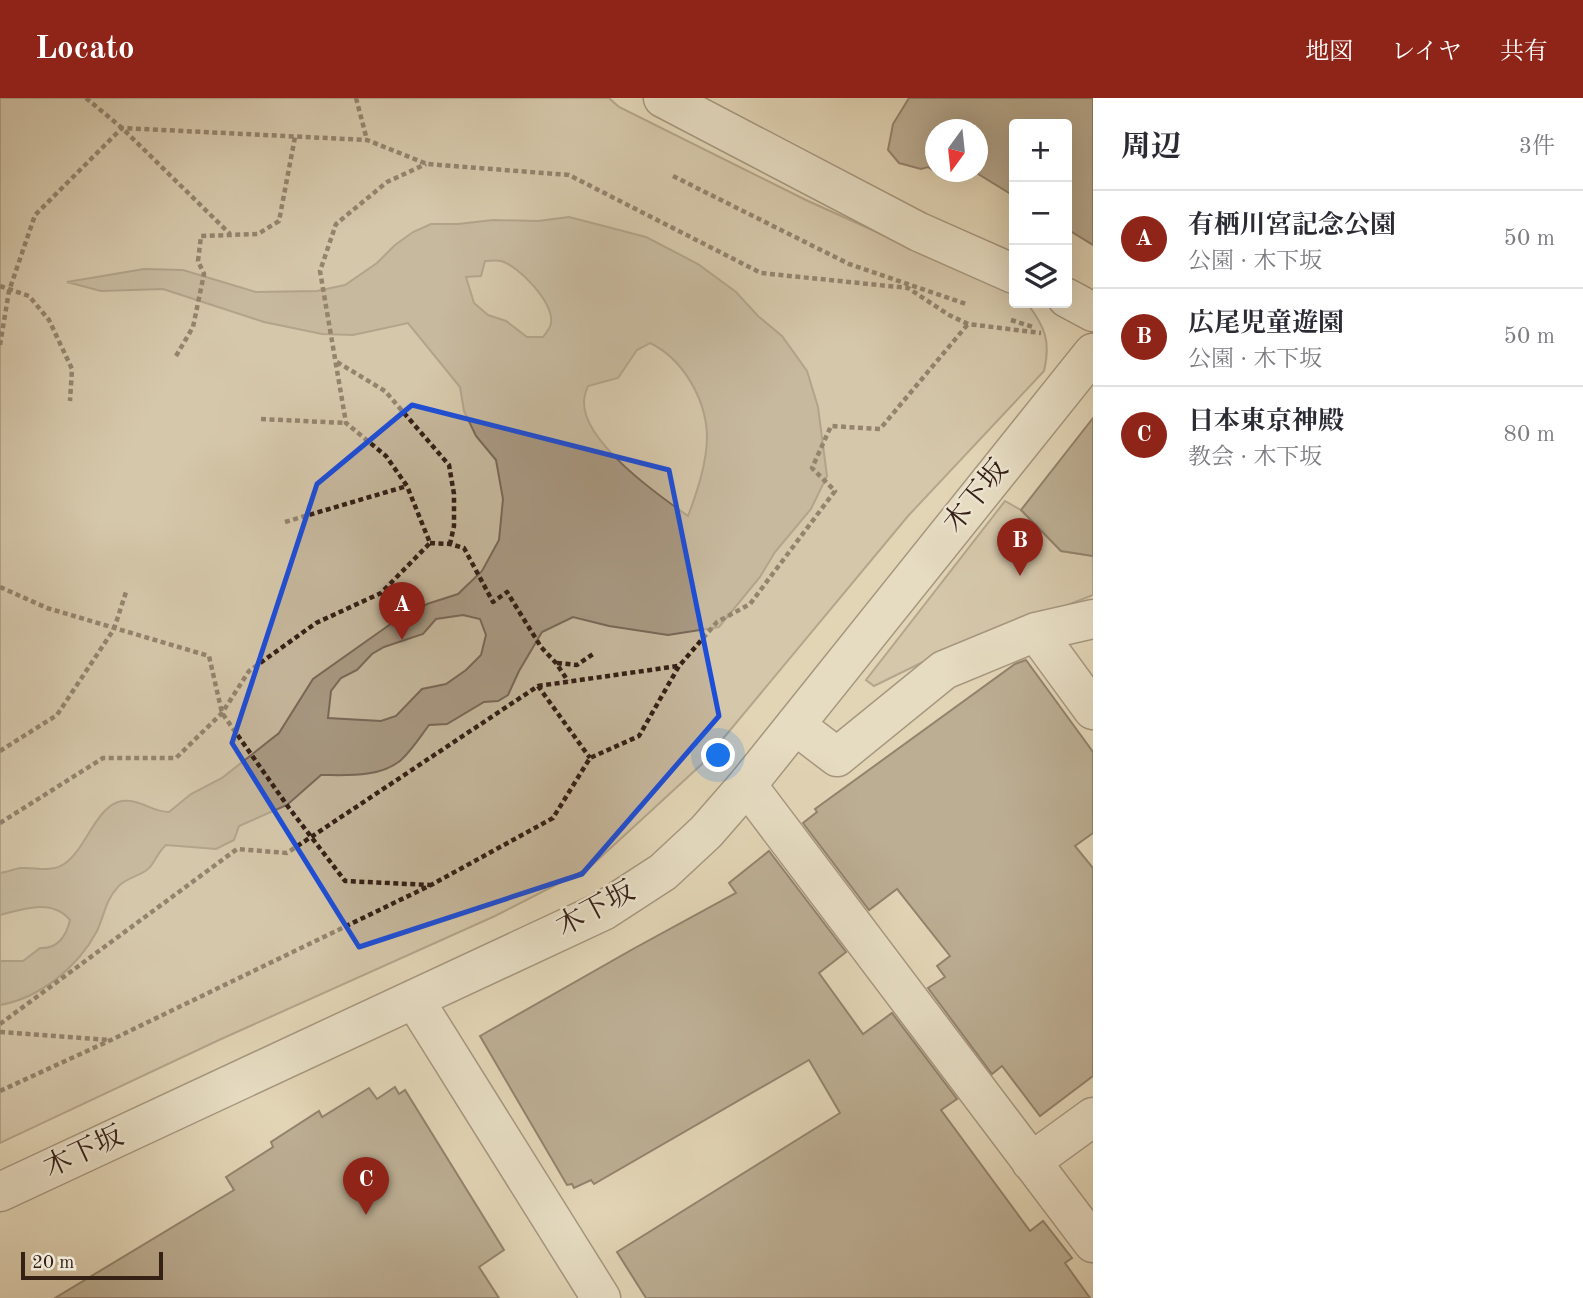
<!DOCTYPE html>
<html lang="ja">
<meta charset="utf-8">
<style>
body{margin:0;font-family:"Old Standard TT","Noto Serif JP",serif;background:#f2f2f3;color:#2b2b33}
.controls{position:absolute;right:21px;top:21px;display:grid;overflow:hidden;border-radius:7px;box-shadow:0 7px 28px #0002}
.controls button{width:63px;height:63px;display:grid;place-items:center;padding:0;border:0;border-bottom:2px solid #e1e1e2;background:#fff;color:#2b2b33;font:35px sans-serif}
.compass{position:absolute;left:925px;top:21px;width:63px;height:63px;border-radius:50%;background:#fff;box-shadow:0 7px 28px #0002;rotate:195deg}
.scale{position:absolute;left:21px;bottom:18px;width:142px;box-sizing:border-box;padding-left:7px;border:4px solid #352016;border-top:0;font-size:19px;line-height:24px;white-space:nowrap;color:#352016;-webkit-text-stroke:5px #ece4d0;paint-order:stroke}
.you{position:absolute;left:719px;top:658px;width:24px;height:24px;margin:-18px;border:5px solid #fff;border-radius:50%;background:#1a73e8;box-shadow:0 0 0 10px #1a73e833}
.badge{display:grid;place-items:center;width:46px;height:46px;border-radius:50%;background:#8f2418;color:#fff;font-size:23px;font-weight:700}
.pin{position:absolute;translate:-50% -58px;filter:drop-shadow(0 2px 4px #0008)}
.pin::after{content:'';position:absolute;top:37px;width:24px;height:21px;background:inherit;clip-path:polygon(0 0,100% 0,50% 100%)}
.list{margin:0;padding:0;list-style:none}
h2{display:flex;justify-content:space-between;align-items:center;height:91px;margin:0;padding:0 28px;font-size:30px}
h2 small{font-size:23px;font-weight:400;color:#7c7c81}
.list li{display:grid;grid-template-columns:46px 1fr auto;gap:21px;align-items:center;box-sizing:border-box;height:98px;padding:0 28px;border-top:2px solid #e1e1e2}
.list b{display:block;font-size:26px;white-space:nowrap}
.list p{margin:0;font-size:23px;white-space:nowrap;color:#7c7c81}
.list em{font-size:23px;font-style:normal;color:#7c7c81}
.icon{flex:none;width:38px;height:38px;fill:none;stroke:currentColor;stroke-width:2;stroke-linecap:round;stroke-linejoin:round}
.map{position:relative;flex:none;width:1093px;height:1200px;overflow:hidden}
header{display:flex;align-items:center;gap:42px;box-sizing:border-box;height:98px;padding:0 35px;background:#8f2418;color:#fff}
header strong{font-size:33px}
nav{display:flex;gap:38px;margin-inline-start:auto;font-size:24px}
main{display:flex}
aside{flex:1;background:#fff}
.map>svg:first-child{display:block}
.green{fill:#c5b69b;stroke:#7d6b58;stroke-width:2}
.water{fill:#a79780;stroke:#796756;stroke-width:2;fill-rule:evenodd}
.building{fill:#8f7e69;stroke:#352016;stroke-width:2}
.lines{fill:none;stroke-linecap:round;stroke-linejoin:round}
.minor-casing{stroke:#604d3e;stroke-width:41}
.path{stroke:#352016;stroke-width:4.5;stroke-dasharray:5 3.5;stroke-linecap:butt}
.minor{stroke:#ece4d0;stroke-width:38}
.marked{fill:none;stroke:#1d4ed8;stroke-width:5;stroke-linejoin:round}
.labels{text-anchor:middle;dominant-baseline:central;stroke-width:5;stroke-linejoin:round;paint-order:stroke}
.street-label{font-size:28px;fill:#352016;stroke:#ece4d0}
</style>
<header>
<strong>Locato</strong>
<nav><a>地図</a><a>レイヤ</a><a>共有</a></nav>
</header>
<main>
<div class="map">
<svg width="1093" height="1200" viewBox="0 0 1093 1200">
<rect width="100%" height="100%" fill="#e2d5b6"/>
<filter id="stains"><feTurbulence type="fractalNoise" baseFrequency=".00286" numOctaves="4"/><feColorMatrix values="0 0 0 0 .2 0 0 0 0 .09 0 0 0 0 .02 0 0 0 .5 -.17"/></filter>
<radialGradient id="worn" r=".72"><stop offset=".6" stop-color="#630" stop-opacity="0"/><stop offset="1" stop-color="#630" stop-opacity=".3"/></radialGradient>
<path class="green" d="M0 0H609L619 9 808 103 1014 196V205H1027C1045 229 1051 243 1044 273L908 418 702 666 589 770 495 818 219 942 0 1045Z
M1005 403 1021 412 1061 453 1093 458V497L923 564 874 588 866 582Z"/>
<path class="water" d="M569 119 646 139 698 166 736 194 758 218 782 238 807 273 818 309 827 378 811 411 775 454 760 479 719 529 668 537 609 528 573 519 542 534 519 573 508 597 498 603 484 604 447 626 429 627C420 639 412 652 401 662 380 680 346 677 321 677L287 707 239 728 234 742 216 751 166 747C158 754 156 762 150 769 143 778 126 779 118 789 106 801 104 818 97 833 78 869 40 900 0 907V863H23L40 850C58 851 66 839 70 822 52 800 23 811 0 817V775C7 774 14 771 21 770 36 769 50 775 64 766 86 752 96 707 122 703 140 701 152 714 169 714L191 696 222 680 279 635 313 581 392 525 427 506 458 496 482 473 499 442 503 401 496 362 476 338 464 313 460 289 408 225 353 237 322 236 264 224 163 191 101 193 67 184 144 171 183 172 256 194 317 193 345 187 377 165 395 147 413 134 431 126H458L493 122 538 123ZM485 163C490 163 497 162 501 163 519 168 554 205 551 225 551 229 546 235 543 239H527L506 223 488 217 474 205 466 179 481 178ZM650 245C683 261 706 301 707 338 707 365 697 394 688 418 658 397 583 344 584 304 584 299 586 293 588 288L618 280 637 252ZM463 517 480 521 486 537 481 557 466 572 446 586 422 591 396 618 381 623 328 620 331 593 341 580 357 572 372 556 384 549 423 536 436 521Z"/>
<path class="building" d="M909 0H1093V147L1067 131V26H1014V98L975 74H977V32H935L937 75 928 69 921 71 899 65 888 52 893 26Z
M1093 320V458L1061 453 1021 412Z
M1026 562 1093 654V735L1075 748 1093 770V978L1040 1018 1002 968 992 976 928 890 945 879 937 868 950 858 897 791 869 812 803 725 817 714 815 711 1015 566Z
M769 753 846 854 819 875 863 936 892 915 957 1001 941 1012 1030 1133 1043 1123 1072 1160 1065 1165 1090 1200H646L617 1154 840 1015 809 962 594 1086 591 1082 574 1090 572 1086 567 1087 480 938 633 851 736 795 729 785Z
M395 989 399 996 405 992 504 1152 479 1169 499 1200H55L234 1092 226 1079 273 1049 271 1044 319 1013 322 1019 369 990 377 1001Z"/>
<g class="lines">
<defs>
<path id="minor" d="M663 0 919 134 1014 176
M1067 200 1093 214
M1036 534 1093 612
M795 627 837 659 944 572 1036 534 1093 521
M747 687 1093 1145
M414 901 601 1200
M1031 1064 1093 1019
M0 1094 603 813 663 774 706 734 747 687 1093 255"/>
</defs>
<use href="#minor" class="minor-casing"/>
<path class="path" d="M86 0 122 30 230 136
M356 0 367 42
M673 78 849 166 966 206
M0 188 29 198 49 222 72 271 70 303
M1011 222 1033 229
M0 247 9 193 35 117 122 30 367 42 427 66 569 77 761 175 908 190 949 217 968 226 1041 235
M176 258 193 229 204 176 198 163 201 138 258 136 279 123 295 39
M337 264 385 293 449 367 454 396V428L450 446
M261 321 346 325
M285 424 407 388
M430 445 450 446 464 450 493 504 507 494 541 549 556 565 568 583
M0 489 47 510 209 558 222 615 289 710 345 783 430 787
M557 565 577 567 593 556
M538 588 590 660
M0 653 57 617 114 531 126 494
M0 725 103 660H176L222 615 249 573 316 525 381 495 430 445 407 388 386 358 346 325 320 173 336 126 387 84 426 66
M0 926 237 751 287 755 538 588 678 568
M0 934 110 942
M0 993 111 942 431 787 553 720 590 660 639 638 679 568 717 524 750 506 835 393 812 370 831 328 880 331 968 226"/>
<use href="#minor" class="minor"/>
</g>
<path d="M0 0H1093V1200H0ZM412 307 669 372 719 618 582 776 359 849 232 645 317 386Z" fill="#e2d5b6" fill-opacity=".55" fill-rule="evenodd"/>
<path class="marked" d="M412 307 669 372 719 618 582 776 359 849 232 645 317 386Z"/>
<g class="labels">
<g class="street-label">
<text transform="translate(977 399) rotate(-51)">木下坂</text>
<text transform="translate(596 812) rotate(-28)">木下坂</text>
<text transform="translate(84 1055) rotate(-25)">木下坂</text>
</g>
</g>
<rect width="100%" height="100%" filter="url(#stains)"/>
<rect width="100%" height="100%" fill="url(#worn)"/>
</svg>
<div class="controls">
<button>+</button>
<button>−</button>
<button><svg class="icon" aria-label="layers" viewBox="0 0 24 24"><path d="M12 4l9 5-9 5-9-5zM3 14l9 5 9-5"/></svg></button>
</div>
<svg class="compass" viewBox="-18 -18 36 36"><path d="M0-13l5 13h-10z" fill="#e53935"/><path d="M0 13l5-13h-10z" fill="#7c7c81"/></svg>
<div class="scale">20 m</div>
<div class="you"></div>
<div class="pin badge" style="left:402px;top:542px">A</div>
<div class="pin badge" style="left:1020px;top:478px">B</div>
<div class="pin badge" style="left:366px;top:1117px">C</div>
</div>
<aside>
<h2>周辺<small>3件</small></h2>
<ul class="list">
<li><span class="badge">A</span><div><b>有栖川宮記念公園</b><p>公園 · 木下坂</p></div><em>50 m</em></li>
<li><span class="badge">B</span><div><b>広尾児童遊園</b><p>公園 · 木下坂</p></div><em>50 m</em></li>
<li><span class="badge">C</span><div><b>日本東京神殿</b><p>教会 · 木下坂</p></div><em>80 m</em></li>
</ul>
</aside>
</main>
